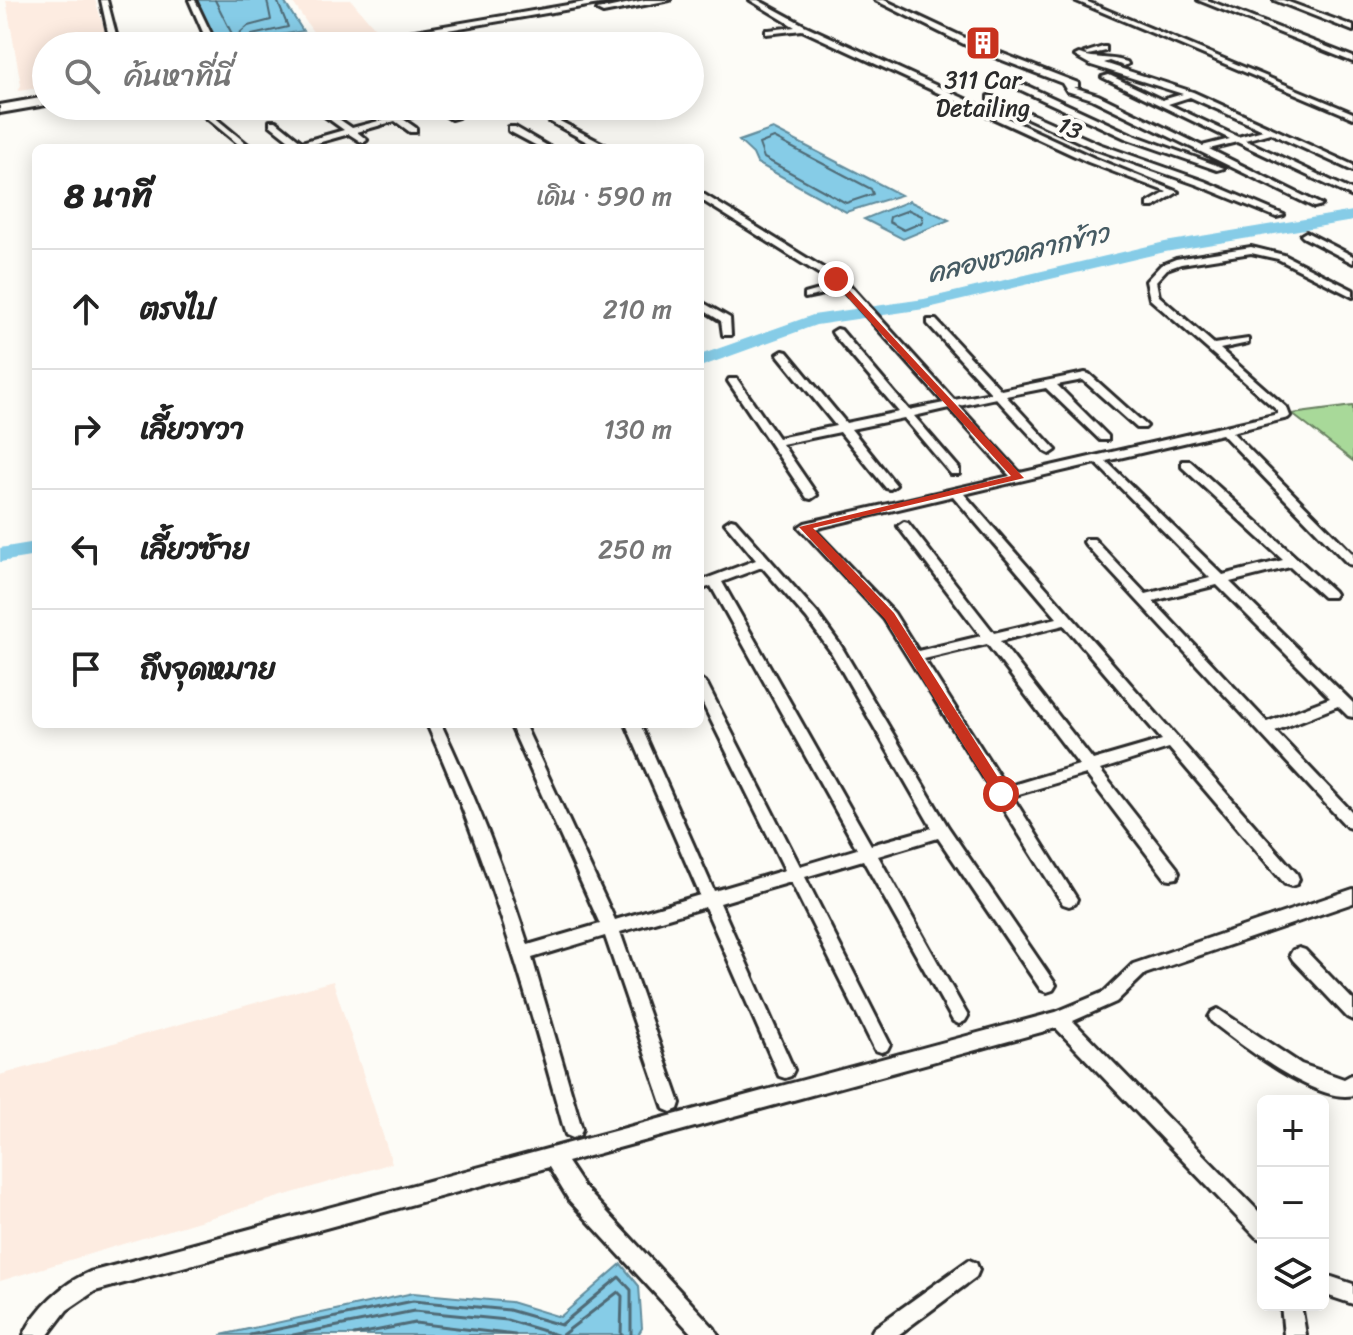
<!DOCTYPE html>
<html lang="th">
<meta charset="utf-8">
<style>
body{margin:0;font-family:Sriracha,"Playpen Sans Thai",sans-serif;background:#f6f6f6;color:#222}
.controls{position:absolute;right:24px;bottom:24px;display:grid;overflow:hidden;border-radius:12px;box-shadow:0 4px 20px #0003}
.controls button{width:72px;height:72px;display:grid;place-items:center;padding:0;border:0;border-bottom:2px solid #e0e0e0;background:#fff;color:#222;font:40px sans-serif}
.stop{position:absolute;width:24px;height:24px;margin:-18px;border:6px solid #c8321e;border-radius:50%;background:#fff}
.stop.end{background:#c8321e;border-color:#fff;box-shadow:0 2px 8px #0008}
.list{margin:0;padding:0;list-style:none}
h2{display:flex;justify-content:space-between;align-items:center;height:104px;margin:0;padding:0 32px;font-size:34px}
h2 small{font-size:26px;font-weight:400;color:#767676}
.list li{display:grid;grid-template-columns:52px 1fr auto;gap:24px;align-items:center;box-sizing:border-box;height:120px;padding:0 32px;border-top:2px solid #e0e0e0}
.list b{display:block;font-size:30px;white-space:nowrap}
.list em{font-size:26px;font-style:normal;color:#767676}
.icon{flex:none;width:44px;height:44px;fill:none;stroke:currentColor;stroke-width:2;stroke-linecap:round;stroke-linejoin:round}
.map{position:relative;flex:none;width:1353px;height:1335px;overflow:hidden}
.search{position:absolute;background:#fff;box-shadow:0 4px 20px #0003;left:32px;top:32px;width:672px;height:88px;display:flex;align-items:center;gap:20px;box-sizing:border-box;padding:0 28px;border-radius:44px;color:#767676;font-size:30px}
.panel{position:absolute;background:#fff;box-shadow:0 4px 20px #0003;left:32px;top:144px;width:672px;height:584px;border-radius:12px}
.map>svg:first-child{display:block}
.built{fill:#fdece1}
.green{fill:#a8d999;stroke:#6a8262;stroke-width:2}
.water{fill:#86cce7;stroke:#628c9c;stroke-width:2}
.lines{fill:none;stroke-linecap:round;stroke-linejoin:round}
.shore-far1{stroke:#4f6b76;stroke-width:2}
.shore{stroke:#4f6b76;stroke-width:3}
.river{fill:#86cce7;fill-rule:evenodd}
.minor-casing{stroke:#2b2b2b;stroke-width:6}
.primary-casing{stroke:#2b2b2b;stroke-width:6}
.minor{fill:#fdfcf7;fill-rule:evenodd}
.primary{fill:#fdfcf7;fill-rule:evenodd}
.route{fill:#c8321e}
.labels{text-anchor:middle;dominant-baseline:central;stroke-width:8;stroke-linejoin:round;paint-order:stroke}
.far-poi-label{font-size:24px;fill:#2b2b2b;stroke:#fdfcf7}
.far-street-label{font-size:24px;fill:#2b2b2b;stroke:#fdfcf7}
.far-water-label{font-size:26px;font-style:italic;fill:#465b63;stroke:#fdfcf7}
</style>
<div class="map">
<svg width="1353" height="1335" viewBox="0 0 1353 1335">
<rect width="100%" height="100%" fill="#fdfcf7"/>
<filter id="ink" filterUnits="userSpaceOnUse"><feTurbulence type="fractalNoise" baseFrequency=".0125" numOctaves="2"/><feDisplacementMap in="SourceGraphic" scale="16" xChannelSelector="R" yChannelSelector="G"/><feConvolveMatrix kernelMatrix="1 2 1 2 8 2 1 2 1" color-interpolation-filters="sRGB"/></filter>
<g filter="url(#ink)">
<path class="built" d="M6 0H95L110 46H46V87L18 91 21 85Z
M291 0H351L379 33 320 42Z
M333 981 392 1163 0 1281V1075Z"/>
<path class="green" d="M1353 406V461L1292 414Z"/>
<path class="water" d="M196 0H283L303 31 217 46Z
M773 129 901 195 846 212 757 163 753 154 739 141Z
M909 201 949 220 903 239 864 219Z
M621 1264 639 1286 642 1328 638 1335H221L413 1293 511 1302 560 1317Z"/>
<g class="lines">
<path class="shore-far1" d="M215 0 234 38 248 26 271 20 267 0
M246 46 252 35 288 27 277 0
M774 138 871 189 873 194 846 203 764 158 759 144Z
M909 210 922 216 923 222 904 230 889 222 890 217Z"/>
<path class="shore" d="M250 1335 413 1301 509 1310 561 1325 619 1277 631 1290V1335
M293 1335 414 1311 507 1320 557 1335
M354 1335 415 1323 515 1335
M562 1335 618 1292 622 1296 621 1335"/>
<path class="river" d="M1353 211V221L1165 252 924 309 816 325 700 367V355L813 315 924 299 1165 242Z
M36 542V556L0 562V548Z"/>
<defs>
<path id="minor" d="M101 0H107L119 46H111Z
M189 0H195L217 46H209Z
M750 0H758L804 25 1094 158 1178 192 1154 207H1148V203L1167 192 1088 162 802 30 766 34V30H769L795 27Z
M875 0H884L980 45 1078 83V87H1073L1098 95 1202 146 1230 139 1102 77 1109 75 1162 100 1183 94 1091 65 1075 56 1079 54C1098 60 1108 56 1127 62L1128 64 1124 66 1110 61 1104 63 1193 92 1353 165V171L1270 133 1245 140 1353 191V197L1237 142 1209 149 1322 205 1314 207 1092 99 1067 91 1062 83 974 49ZM1190 97 1263 130 1238 137 1168 104Z
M1074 0H1083L1353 113V118Z
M1198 0H1207L1353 57V62Z
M1274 0H1283L1353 26V31Z
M1103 47H1106V51L1088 55 1084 53Z
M1019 85H1025L1131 134 1224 168 1217 170 1125 138 1019 89Z
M991 96 1099 144 1204 181 1284 215 1276 217 1198 185 1093 148 988 100V96Z
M192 106H201L252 148H243Z
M311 106H320L352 128 390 118 375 106H384L398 116C423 109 436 99 458 117L451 119 437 110 403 119 416 128V132H410L395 121 357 132 367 140 363 143 349 134 307 146 308 148H286L294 144 270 125V121H276L302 142 344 130Z
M552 117 607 146 608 148H598L549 121 548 119Z
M509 127H515L551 148H541L509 131Z
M700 192 849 284 954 400 991 393 928 324V320H936L1001 390 1085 373 1089 374 1147 426 1145 428H1137L1083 380 1057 385 1108 436V440H1100L1046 388 1006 396 1054 448 1056 450 1050 454 1046 452 996 398 959 406 1020 473 1278 414V411L1150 299 1146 281 1161 265 1176 259 1251 247 1284 255 1353 290V297L1278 259 1251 253 1181 264 1167 269 1156 281 1159 296 1214 344 1248 339V343L1220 349 1287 408 1290 416 1288 418 1232 432 1353 554V565L1348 564 1222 434 1106 461 1223 575 1283 560 1182 467V461H1190L1333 591 1335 594 1333 597H1323L1290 567 1230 582 1353 703V717L1348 716 1338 706 1275 731 1353 813V829L1347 827 1086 545 1084 542 1086 539H1094L1146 594 1210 578 1096 463 964 494 1297 874 1299 879 1297 884 1291 886 1285 884 1169 748 1100 770 1177 868 1179 873 1177 878 1171 879 1165 878 1086 774 1012 796 1077 899 1075 904 1069 906 1063 904 884 619 799 527 805 523 1010 476 949 408 914 416 959 468V474H951L904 418 851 429 896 485 890 489 886 488 840 432 782 444 817 495 811 499 807 498 728 381 729 379H737L778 438 836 426 779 356 778 354 783 351 787 352 846 423 899 412 833 334 832 332 837 329 841 330 909 410 944 403 843 290 805 298V294L837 285 700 199ZM953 496 1057 618 994 633 908 523 904 522 898 526 900 529 981 636 918 651 894 613 814 529ZM1217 585 1330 698 1267 722 1153 601ZM1064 625 1162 740 1093 760 1000 641ZM987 644 1079 765 1006 787 924 659Z
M1306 232 1353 256V263L1303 237 1301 235Z
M700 301 730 318 731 335H723L721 321 700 308Z
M731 519 735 520 817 613 841 646 948 827 1056 985 1053 990 1047 992 1041 990 938 838 878 856 965 1011 968 1016 965 1021 959 1024 953 1021 863 860 805 877 890 1044 887 1050 881 1052 875 1050 791 882 720 903 794 1070 791 1076 785 1078 779 1076 705 907 620 932 680 1103 678 1109 671 1112 664 1109 662 1103 605 936 532 958 582 1129 580 1135 573 1138 566 1135 564 1129C526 991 486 855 427 724H441C475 796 504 869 528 945L600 924 510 724H524L615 920 700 895 626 724H640L714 891 785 870 700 698V679L707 684 800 866 857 849 711 586 700 590V581L756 560 725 523ZM762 567 807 619 831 652 932 828 871 845 722 582Z
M1353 889V903L1145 974 1116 1002 1073 1021 1263 1216V1240L1256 1237 1056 1028 567 1162 583 1186 714 1328 718 1335H693L569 1200 549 1167 95 1291 67 1310 48 1335H24C36 1308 63 1283 90 1272L1056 1012 1104 992 1133 964Z
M1299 948 1305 950 1353 1000V1020L1347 1017 1293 960 1290 955 1293 950Z
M1218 1009 1301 1064 1344 1079 1353 1074V1095C1317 1104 1240 1044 1212 1022L1209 1017 1212 1012Z
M969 1260 976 1263 979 1270 976 1277 898 1335H870L874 1328Z
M1323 1274 1353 1284V1304L1323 1294Z
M1281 1305H1301L1306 1335H1284Z"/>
<path id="primary" d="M597 0H622L355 46H327Z
M645 0H670L603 13 597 10Z
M46 97V105L0 113V105Z"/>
</defs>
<use href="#minor" class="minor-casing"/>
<use href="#primary" class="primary-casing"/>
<use href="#minor" class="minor"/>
<use href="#primary" class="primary"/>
</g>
</g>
<path class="route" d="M836 276 1024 478 813 528 894 613 1006 790V797H996L885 619 799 527 1011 476 833 281Z"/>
<defs>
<symbol id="building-square" viewBox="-11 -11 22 22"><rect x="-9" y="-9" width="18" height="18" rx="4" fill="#c8321e" stroke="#fdfcf7"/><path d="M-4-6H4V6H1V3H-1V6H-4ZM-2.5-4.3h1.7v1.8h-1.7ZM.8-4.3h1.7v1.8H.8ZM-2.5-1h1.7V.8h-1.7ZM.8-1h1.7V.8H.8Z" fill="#fff"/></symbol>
</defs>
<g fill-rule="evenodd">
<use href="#building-square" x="963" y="23" width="40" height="40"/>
</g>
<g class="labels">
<g class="far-poi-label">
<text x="983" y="80">311 Car<tspan x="983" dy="28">Detailing</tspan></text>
</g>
<g class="far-street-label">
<text transform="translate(1070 128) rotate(25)">13</text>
</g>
<g class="far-water-label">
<text transform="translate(1018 253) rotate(-13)">คลองชวดลากข้าว</text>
</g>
</g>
</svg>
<div class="controls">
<button>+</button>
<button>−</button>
<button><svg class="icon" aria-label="layers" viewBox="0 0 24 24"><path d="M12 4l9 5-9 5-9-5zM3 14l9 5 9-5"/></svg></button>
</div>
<div class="stop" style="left:1001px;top:794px"></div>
<div class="stop end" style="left:836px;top:279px"></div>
<div class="search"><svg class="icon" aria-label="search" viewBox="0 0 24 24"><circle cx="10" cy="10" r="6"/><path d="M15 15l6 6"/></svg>ค้นหาที่นี่</div>
<section class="panel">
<h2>8 นาที<small>เดิน · 590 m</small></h2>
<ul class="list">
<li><svg class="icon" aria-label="ahead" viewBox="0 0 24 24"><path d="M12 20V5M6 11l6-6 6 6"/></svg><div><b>ตรงไป</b></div><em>210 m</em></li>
<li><svg class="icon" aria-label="right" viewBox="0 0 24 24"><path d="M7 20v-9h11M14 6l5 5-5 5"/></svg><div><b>เลี้ยวขวา</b></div><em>130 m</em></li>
<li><svg class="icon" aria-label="left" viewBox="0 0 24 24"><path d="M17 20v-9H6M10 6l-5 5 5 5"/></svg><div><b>เลี้ยวซ้าย</b></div><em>250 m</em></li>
<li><svg class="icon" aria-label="arrive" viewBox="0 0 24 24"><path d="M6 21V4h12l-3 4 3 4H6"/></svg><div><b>ถึงจุดหมาย</b></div></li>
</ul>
</section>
</div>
